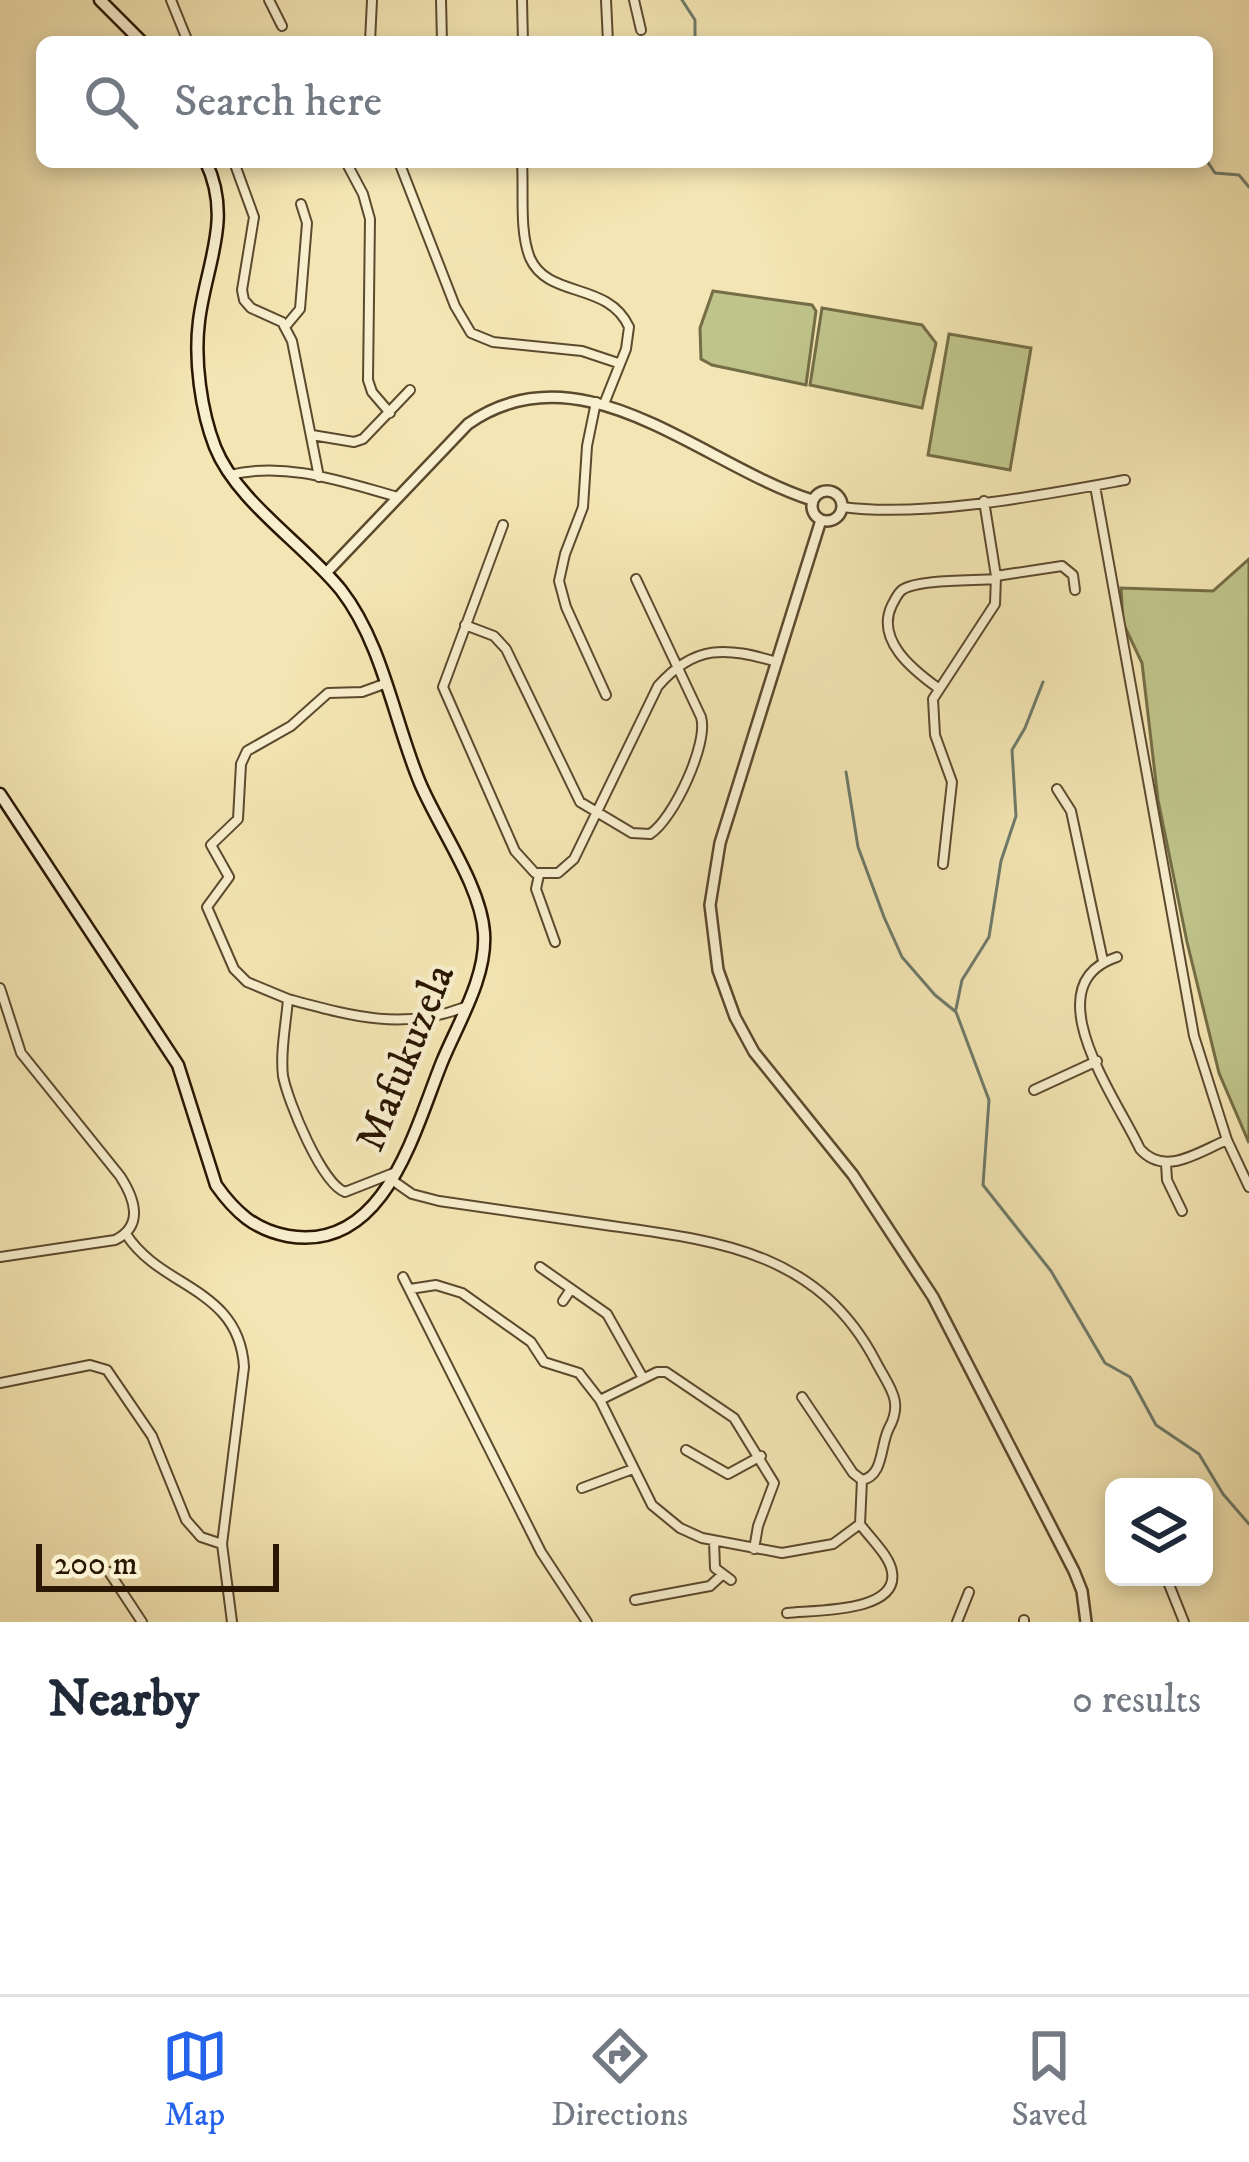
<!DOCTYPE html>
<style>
body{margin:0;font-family:"IM FELL DW Pica",serif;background:#f2f2f3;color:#1f2937}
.controls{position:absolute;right:36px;bottom:36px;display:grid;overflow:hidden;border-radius:18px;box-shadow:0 6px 18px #0003}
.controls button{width:108px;height:108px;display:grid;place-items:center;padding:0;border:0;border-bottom:3px solid #e0e1e3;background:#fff;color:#1f2937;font:60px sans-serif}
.scale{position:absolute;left:36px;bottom:30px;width:243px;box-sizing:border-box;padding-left:12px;border:6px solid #2a1602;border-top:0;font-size:33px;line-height:42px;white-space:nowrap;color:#2a1602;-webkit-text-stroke:9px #f8efce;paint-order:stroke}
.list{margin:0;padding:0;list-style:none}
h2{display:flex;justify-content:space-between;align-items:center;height:156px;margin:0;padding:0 48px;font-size:51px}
h2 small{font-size:39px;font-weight:400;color:#747a83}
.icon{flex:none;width:66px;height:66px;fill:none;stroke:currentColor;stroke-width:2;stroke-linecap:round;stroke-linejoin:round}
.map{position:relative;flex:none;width:1249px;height:1622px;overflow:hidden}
.search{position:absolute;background:#fff;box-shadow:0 6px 18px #0003;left:36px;right:36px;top:36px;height:132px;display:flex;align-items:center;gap:30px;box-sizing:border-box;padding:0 42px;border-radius:18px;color:#747a83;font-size:45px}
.sheet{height:372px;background:#fff}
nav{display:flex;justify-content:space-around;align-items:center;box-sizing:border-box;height:168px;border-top:3px solid #e0e1e3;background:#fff;font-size:33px;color:#747a83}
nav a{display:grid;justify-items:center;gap:6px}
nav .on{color:#2563eb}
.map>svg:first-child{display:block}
.green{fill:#bfc48b;stroke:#746d46;stroke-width:3}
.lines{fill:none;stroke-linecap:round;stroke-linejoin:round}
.stream{stroke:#6e7b6a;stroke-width:3}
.minor-casing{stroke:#5c4a2e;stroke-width:12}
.tertiary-casing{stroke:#5c4a2e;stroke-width:14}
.secondary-casing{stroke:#2a1602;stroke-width:15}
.minor{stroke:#f8efce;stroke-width:8}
.tertiary{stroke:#f8efce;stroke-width:9}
.secondary{stroke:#f8efce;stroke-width:10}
.labels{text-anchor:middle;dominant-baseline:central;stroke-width:9;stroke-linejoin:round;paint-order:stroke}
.street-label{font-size:42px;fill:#2a1602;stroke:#f8efce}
</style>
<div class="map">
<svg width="1249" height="1622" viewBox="0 0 1249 1622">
<rect width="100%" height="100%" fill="#f4e6b4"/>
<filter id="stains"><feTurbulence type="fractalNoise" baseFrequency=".00167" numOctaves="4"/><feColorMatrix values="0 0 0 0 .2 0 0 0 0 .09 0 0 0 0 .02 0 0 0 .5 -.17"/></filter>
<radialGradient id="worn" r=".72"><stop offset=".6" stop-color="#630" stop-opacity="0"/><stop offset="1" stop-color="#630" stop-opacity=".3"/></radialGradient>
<path class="green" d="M713 291 812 305 816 311 806 385 712 365 701 359 700 328Z
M822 308 922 325 936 343 922 408 810 385Z
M949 334 1031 348 1010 470 928 455Z
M1249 559V1143L1219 1073 1187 942 1158 800 1142 663 1123 623 1121 588 1213 591Z"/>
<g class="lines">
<path class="stream" d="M682 0 695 20V42
M1207 161 1215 173 1239 175 1249 187
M846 772 858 847 884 917 902 957 935 995 956 1012 989 1100 983 1185 1051 1271 1105 1363 1130 1377 1156 1425 1199 1454 1223 1494 1249 1524
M956 1009 962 980 989 937 1001 861 1016 816 1012 750 1025 728 1043 682"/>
<defs>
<path id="minor" d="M171 0 188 42
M269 0 282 26
M441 0 442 42
M522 0 523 42
M606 0 608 42
M634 0 641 30
M370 42 372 0
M234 162 254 217 242 290 244 300 251 308 282 322 292 341 319 477
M346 162 363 194 370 219 368 380 372 392 390 413
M399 162 455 306 471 333 493 342 582 351 618 363
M522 162C524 191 519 231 530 258 548 299 608 281 629 327L626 349 604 404
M285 327 300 309 307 223 301 204
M596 402 587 446 583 507 565 554 559 581 566 607 606 695
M312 435 354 442 363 439 410 390
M230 475C286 461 343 482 398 497
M1095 486 1194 1036 1227 1140 1249 1187
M842 507C924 518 1043 495 1125 480
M503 525 443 687 515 851 535 873H558L574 859 658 686C695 644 726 647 777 662
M996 576 1062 566 1073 575 1075 590
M465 625 494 636 506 649 580 802 632 833 650 834C673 820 709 743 701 717L636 579
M938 688C913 670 875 640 892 605 895 600 897 594 902 590 918 579 975 581 996 579
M1057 789 1071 811 1103 961
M943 864 952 782 935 735 933 699 995 604 996 576 984 501
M539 875 536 889 555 942
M1117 957C1032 985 1117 1099 1140 1149 1165 1177 1198 1152 1227 1140
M0 988 21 1053 120 1176C135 1199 144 1226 115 1240L0 1257
M288 999 247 982 234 969 207 907 229 877 211 845 238 819 241 764 247 751 291 726 328 693 362 692 384 684
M1034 1090 1097 1061
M1166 1164 1167 1180 1182 1211
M396 1172 345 1192C322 1184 288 1102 283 1076 280 1052 286 1024 288 999 351 1016 402 1031 465 1007
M392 1180 412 1194 439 1201C497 1209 554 1218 612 1226 721 1241 819 1253 876 1362 889 1387 904 1401 889 1428 880 1445 884 1476 862 1480L853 1473 802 1397
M126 1234C161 1289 239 1287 244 1367L222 1544 232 1622
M540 1267 607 1314 643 1378
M403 1277 541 1552 587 1622
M410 1289 436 1285 462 1293 531 1342 544 1362 579 1373 600 1400 652 1505 680 1528 702 1538 782 1553 833 1544 860 1524 862 1480
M563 1301 571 1289
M0 1383 90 1365 107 1370 152 1436 186 1520 201 1537 222 1544
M600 1400 657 1372H666L734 1418 774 1483 758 1526 754 1549
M686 1450 728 1474 761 1456
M582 1488 633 1469
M714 1541 715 1568 731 1580
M109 1572 142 1622
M1166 1577 1184 1622
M635 1600 710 1586 723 1574
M787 1613C814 1610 899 1613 892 1572 890 1556 869 1537 860 1524
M957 1622 969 1592
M1024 1622V1620"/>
<path id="tertiary" d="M812 506a15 15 0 1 1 30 0a15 15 0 1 1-30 0Z
M821 520 720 843 710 905 718 970 735 1017 754 1052 853 1175 933 1297 1074 1571 1082 1591 1086 1622
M326 573 468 424C582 344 702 465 812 500"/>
<path id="secondary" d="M100 0 142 42
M0 794 178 1065 216 1185C235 1212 255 1230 288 1236 385 1253 414 1131 442 1062 458 1023 487 977 484 933 481 886 439 828 420 783 394 721 383 644 341 590 304 544 237 502 215 447 201 411 194 360 199 321 206 264 233 219 206 162"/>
</defs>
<use href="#minor" class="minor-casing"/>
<use href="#tertiary" class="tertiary-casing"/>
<use href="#secondary" class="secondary-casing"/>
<use href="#minor" class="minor"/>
<use href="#tertiary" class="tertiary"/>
<use href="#secondary" class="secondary"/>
</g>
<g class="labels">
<g class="street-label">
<text transform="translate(406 1058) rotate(-68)">Mafukuzela</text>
</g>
</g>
<rect width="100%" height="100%" filter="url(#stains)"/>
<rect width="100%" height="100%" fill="url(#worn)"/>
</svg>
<div class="controls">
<button><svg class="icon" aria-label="layers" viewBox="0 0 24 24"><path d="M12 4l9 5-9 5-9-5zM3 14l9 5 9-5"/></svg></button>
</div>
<div class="scale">200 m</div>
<div class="search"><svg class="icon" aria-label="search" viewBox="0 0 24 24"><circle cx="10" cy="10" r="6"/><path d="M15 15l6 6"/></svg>Search here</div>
</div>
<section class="sheet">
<h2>Nearby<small>0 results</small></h2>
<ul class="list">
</ul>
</section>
<nav>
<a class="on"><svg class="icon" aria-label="map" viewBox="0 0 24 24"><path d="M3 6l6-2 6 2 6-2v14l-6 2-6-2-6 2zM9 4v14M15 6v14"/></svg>Map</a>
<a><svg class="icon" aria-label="directions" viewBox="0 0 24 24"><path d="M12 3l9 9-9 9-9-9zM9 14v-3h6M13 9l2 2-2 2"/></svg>Directions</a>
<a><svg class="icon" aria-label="saved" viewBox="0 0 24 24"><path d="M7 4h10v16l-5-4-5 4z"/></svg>Saved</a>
</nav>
